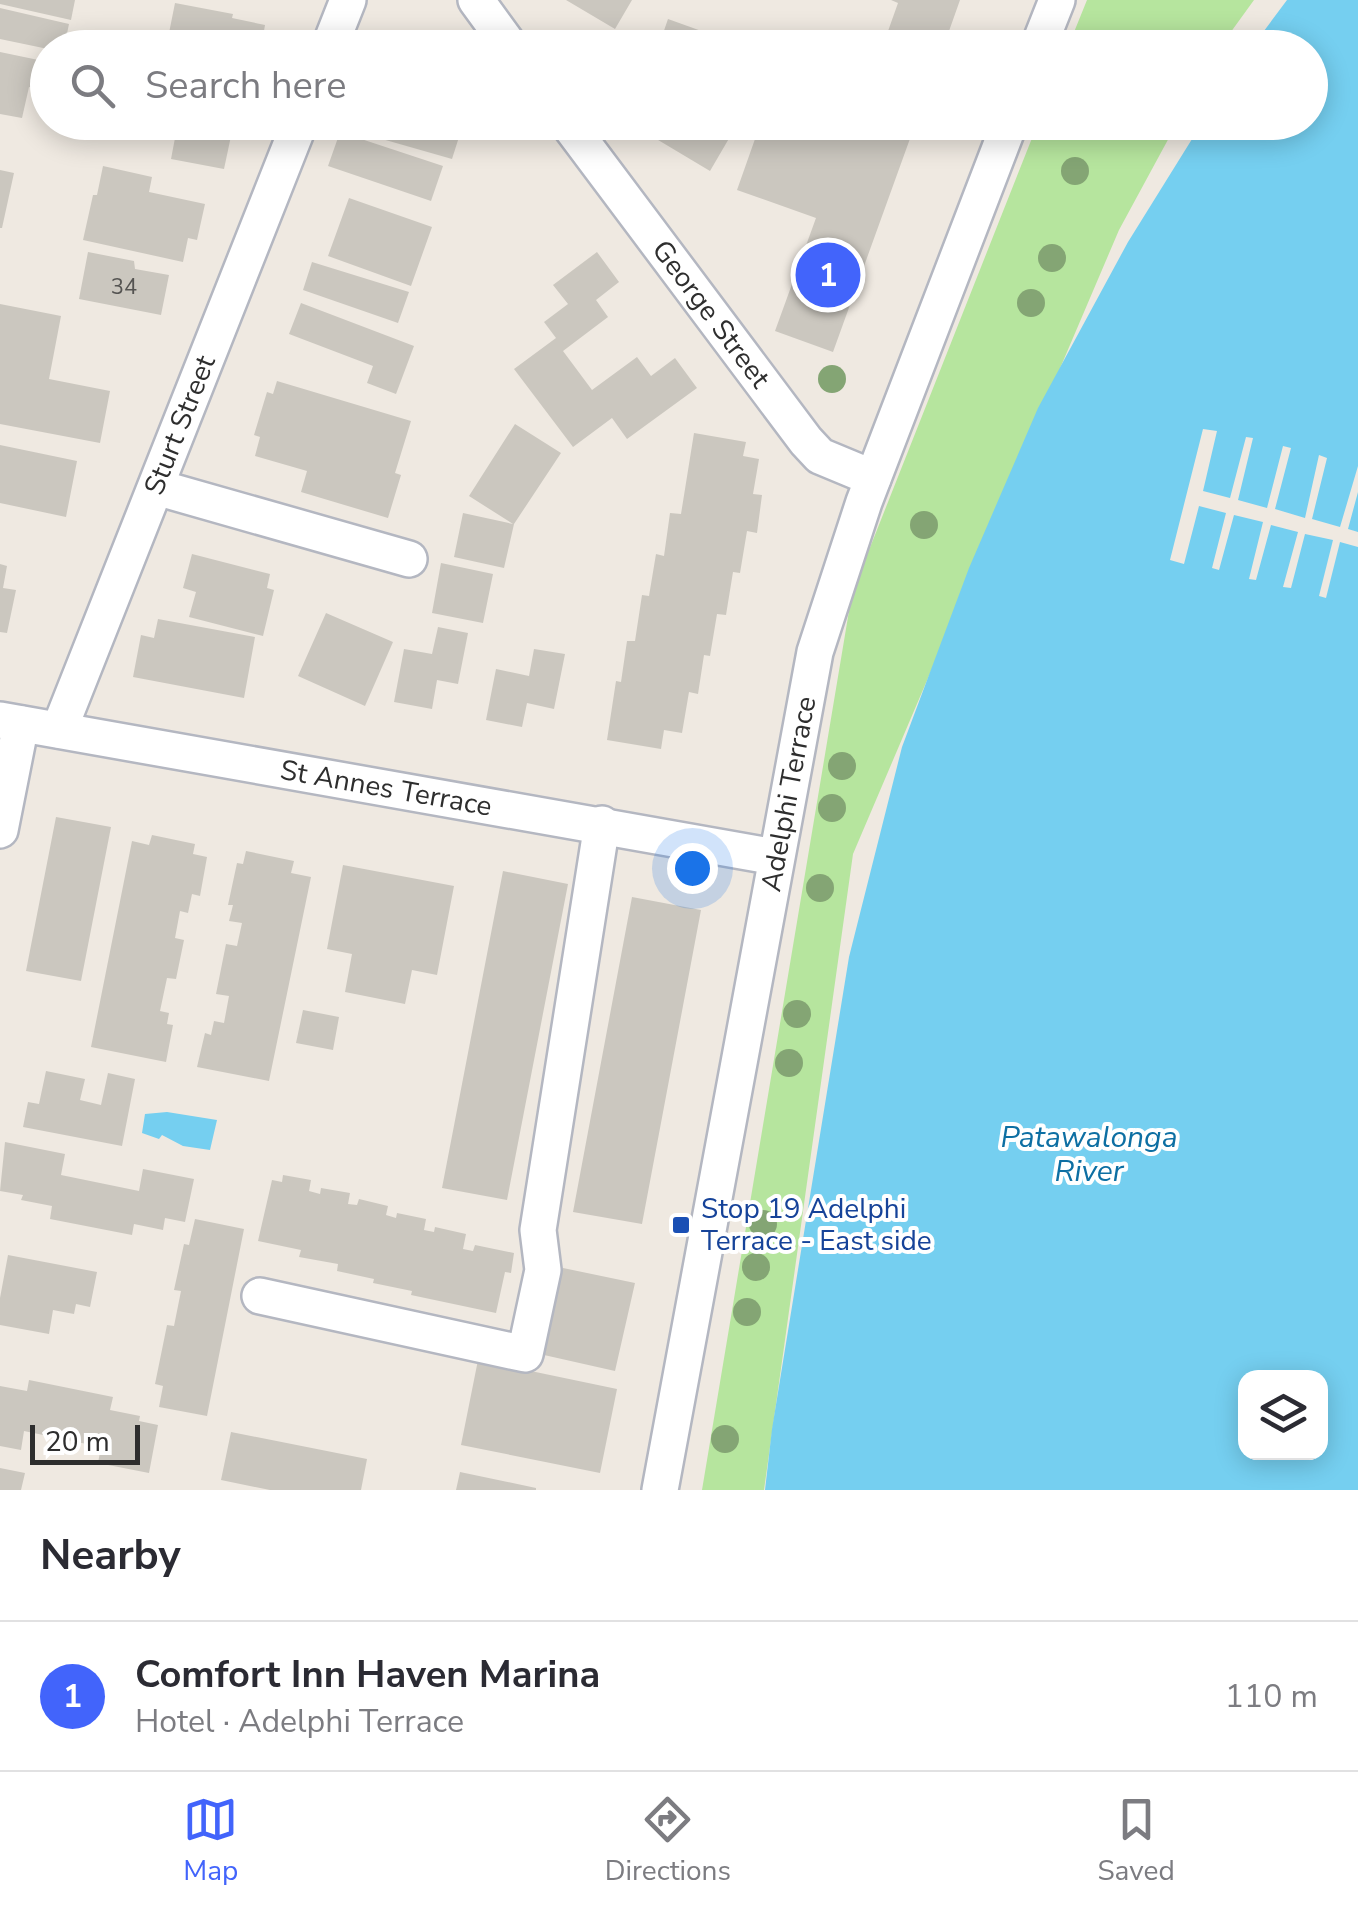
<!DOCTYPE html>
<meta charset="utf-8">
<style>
body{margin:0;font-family:"Nunito Sans",sans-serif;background:#f7f7f7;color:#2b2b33}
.controls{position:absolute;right:30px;bottom:30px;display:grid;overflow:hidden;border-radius:20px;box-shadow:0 5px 25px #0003}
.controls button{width:90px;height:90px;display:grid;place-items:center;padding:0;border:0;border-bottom:2px solid #e1e1e2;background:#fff;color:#2b2b33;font:50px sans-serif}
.scale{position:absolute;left:30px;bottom:25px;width:110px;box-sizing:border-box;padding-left:10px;border:5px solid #2e2e2e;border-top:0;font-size:28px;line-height:35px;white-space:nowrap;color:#2e2e2e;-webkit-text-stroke:8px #fff;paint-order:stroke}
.you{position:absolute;left:692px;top:868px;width:35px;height:35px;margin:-25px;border:8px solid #fff;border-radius:50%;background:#1a73e8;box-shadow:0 0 0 15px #1a73e833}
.badge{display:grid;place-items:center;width:65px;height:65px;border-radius:50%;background:#4264fb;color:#fff;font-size:32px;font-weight:700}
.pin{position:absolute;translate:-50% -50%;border:5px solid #fff;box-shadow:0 2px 10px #0006}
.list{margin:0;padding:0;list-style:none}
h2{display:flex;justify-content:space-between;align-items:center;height:130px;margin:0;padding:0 40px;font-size:42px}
h2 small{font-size:32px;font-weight:400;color:#7c7c81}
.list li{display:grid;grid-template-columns:65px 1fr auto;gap:30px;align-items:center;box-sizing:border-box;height:150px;padding:0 40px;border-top:2px solid #e1e1e2}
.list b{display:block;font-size:38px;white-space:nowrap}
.list p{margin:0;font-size:32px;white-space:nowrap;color:#7c7c81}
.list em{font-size:32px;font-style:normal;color:#7c7c81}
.icon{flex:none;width:55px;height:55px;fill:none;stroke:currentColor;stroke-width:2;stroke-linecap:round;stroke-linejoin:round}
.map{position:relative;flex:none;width:1358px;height:1490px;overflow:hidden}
.search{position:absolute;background:#fff;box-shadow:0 5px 25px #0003;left:30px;right:30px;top:30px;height:110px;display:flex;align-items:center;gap:25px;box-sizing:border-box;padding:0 35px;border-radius:55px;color:#7c7c81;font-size:38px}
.sheet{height:280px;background:#fff}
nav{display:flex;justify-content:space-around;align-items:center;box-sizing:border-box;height:140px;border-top:2px solid #e1e1e2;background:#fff;font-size:28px;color:#7c7c81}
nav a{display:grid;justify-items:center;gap:5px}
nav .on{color:#4264fb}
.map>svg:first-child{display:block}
.green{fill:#b6e59e}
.water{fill:#75cff0;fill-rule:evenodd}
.pier{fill:#efe9e1}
.building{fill:#cbc7bf}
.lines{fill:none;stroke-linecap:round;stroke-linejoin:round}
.minor-casing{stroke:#b4b7c1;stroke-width:40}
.minor{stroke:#fff;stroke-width:35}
.tree{fill:#84a574}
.transit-dot{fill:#1a4fb4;stroke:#fff;stroke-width:4}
.labels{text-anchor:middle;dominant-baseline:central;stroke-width:8;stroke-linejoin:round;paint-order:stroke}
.number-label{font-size:22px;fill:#555452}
.street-label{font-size:28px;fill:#2e2e2e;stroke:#fff}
.transit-label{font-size:28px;fill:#164399;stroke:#fff;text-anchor:start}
.water-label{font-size:30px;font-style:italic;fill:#0d6fa3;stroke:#fff}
</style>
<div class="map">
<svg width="1358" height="1490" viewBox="0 0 1358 1490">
<rect width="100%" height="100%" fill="#efe9e1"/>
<path class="green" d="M1087 0H1254L1220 47H1068Z
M1038 123H1177L1119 230 853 854 764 1490H702L852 593Z"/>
<path class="water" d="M1287 0H1358V1490H765L772 1429 849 957 902 747 969 568 1038 408 1128 242 1202 123 1310 122V48L1252 47ZM1246 1378H1320V1452H1246Z
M167 1112 217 1120 210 1150 183 1146 162 1135 159 1139 142 1133 145 1114Z"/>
<path class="pier" d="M1203 429 1217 431 1203 491 1230 498 1246 437 1253 438 1238 500 1267 508 1283 446 1291 448 1275 509 1305 518 1319 455 1327 458 1312 519 1340 527 1358 466V492L1348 529 1358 532V547L1340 542 1326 598 1319 596 1333 540 1305 534 1291 588 1283 587 1298 532 1271 525 1256 580 1249 579 1263 522 1234 515 1219 570 1212 568 1226 513 1199 506 1184 564 1170 560Z"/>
<path class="building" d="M0 0H75L71 20 0 4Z
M566 0H632L615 29Z
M960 0 943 48H882L898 3 891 0Z
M175 3 233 14 232 18 265 25 261 48H166Z
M0 8 69 24 64 48 48 49 0 39Z
M668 19 746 47V48H658Z
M0 52 48 62V91L29 87 22 118 0 114Z
M153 122H234L224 169 171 159 175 138 151 133Z
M364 122H428L427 127 459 137 452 159 361 133Z
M628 122H710L731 135 710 171Z
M761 122H916L833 352 775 331 816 218 737 190Z
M340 132 443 166 431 201 328 166Z
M103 166 152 177 149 192 205 204 197 240 188 238 183 262 83 240 93 195H97Z
M0 170 14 173 2 228H0Z
M349 198 432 227 411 286 328 256Z
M88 252 134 261 135 269 169 275 161 315 79 299Z
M597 252 619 282 596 300 608 317 563 351 592 390 637 357 651 376 675 358 697 388 627 439 612 418 573 447 514 369 556 338 544 322 568 304 553 285Z
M312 262 409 292 398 323 303 290Z
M301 303 414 346 396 394 367 383 373 366 289 334Z
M0 304 61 316 49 379 110 391 100 443 0 424Z
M277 381 411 421 395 473 401 475 388 518 301 492 307 471 255 456 260 437 254 435 267 392 273 394Z
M515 424 561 453 514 524 504 568 454 557 463 513 513 524 469 496Z
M694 433 746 442 743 456 759 459 753 494 762 495 757 533 747 531 740 573 733 572 726 615 717 614 710 656 704 655 698 694 689 692 682 733 664 730 661 749 607 740 616 681 621 682 627 641H635L642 595 649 596 656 554 664 556 670 513 681 514Z
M0 445 77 461 66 517 0 503Z
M192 554 270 574 267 588 274 590 263 636 189 617 196 592 183 588Z
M441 563 493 574 483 623 432 613Z
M0 564 7 566 3 588 16 590 7 633 0 632Z
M326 613 393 642 365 706 298 676Z
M158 619 255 637 244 698 133 677 141 635 154 638Z
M438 627 468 633 458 684 437 680 432 709 394 702 404 649 432 654Z
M534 649 565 654 554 709 527 703 522 727 486 720 496 669 529 676Z
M56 817 111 827 81 981 26 971Z
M152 835 195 844 193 854 207 857 200 896 192 894 188 913 180 911 175 938 184 940 176 979 167 978 160 1011 169 1013 167 1024 173 1025 166 1062 91 1047 132 841 149 845Z
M246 851 294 861 291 873 311 877 269 1081 197 1067 205 1033 211 1035 214 1021 224 1023 229 996 216 994 226 944 237 946 242 923 229 921 233 905H228L237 863 243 864Z
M343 865 454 886 437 975 412 970 405 1004 345 992 352 954 327 949Z
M503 871 568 884 507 1200 442 1188Z
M632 897 701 910 642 1224 573 1212Z
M303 1010 339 1017 333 1050 296 1043Z
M46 1071 85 1079 80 1100 101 1105 108 1073 135 1079 122 1146 23 1127 28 1102 39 1104Z
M5 1142 65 1154 61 1175 139 1191 143 1169 194 1179 185 1222 165 1218 163 1230 134 1224 132 1235 50 1219 52 1206 21 1200 23 1195 0 1191Z
M283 1175 311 1180 309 1191 320 1194 321 1188 350 1193 348 1204 357 1205 359 1199 388 1206 386 1215 396 1218 397 1213 426 1219 424 1230 434 1232 435 1227 466 1234 463 1249 473 1251 475 1245 514 1253 511 1273 505 1272 496 1313 411 1295 412 1291 373 1283 374 1279 337 1271 338 1264 299 1257 301 1250 258 1241 272 1180 282 1182Z
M195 1219 244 1229 207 1416 159 1407 163 1386 155 1384 167 1325 174 1326 181 1291 174 1290 184 1244 189 1245Z
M8 1255 97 1272 90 1307 76 1304 74 1314 53 1310 49 1334 0 1325V1298Z
M563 1268 635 1283 615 1371 544 1355Z
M478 1360 617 1389 600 1473 461 1445Z
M29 1380 113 1397 110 1410 140 1416 139 1421 158 1425 149 1473 98 1463 101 1447 24 1431 21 1450 0 1446V1386L27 1391Z
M231 1432 367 1459 361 1490H270L221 1480Z
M0 1468 25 1473 21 1490H0Z
M460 1472 536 1488V1490H456Z"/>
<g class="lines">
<defs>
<g id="minor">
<path d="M476 0 511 48"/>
<path d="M329 48 348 0"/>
<path d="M1038 48 1057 0"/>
<path id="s1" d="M567 122 806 441 820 456 873 478"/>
<path d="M156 487 409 559"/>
<path id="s2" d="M0 720 775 857"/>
<path id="s3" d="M59 730 300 122"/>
<path d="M0 830 21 724"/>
<path d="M260 1296 525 1354 543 1270 538 1230 602 824"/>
<path id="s4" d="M660 1490 815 652 864 502 1010 122"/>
</g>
</defs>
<use href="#minor" class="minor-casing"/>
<use href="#minor" class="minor"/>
</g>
<g class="tree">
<circle cx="1075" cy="171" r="14"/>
<circle cx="1052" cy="258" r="14"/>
<circle cx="1031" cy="303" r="14"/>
<circle cx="832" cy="379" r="14"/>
<circle cx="924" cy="525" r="14"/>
<circle cx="842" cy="766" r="14"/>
<circle cx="832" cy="808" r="14"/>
<circle cx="820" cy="888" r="14"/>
<circle cx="797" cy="1014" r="14"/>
<circle cx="789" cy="1063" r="14"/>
<circle cx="763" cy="1224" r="14"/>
<circle cx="756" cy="1267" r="14"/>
<circle cx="747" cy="1312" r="14"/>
<circle cx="725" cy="1439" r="14"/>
</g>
<rect class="transit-dot" x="671" y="1215" width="20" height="20" rx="5"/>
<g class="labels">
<g class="number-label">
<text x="124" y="287">34</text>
</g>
<g class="street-label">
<text stroke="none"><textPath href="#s1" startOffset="240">George Street</textPath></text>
<text stroke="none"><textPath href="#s3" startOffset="328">Sturt Street</textPath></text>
<text stroke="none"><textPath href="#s2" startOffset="392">St Annes Terrace</textPath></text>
<text stroke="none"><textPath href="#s4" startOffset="708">Adelphi Terrace</textPath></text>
</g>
<g class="transit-label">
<text x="701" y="1209">Stop 19 Adelphi<tspan x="701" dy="32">Terrace - East side</tspan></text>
</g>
<g class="water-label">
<text x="1089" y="1137">Patawalonga<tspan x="1089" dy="34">River</tspan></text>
</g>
</g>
</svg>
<div class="controls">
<button><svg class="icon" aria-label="layers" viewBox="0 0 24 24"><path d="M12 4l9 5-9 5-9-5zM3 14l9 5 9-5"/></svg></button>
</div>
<div class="scale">20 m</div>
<div class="you"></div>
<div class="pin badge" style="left:828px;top:275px">1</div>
<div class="search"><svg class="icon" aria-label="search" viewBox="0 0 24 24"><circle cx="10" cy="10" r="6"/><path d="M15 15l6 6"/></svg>Search here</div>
</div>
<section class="sheet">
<h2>Nearby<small></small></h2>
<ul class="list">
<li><span class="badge">1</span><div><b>Comfort Inn Haven Marina</b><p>Hotel · Adelphi Terrace</p></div><em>110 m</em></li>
</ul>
</section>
<nav>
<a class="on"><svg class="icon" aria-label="map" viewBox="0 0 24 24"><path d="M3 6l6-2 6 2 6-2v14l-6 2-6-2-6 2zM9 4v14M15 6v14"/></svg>Map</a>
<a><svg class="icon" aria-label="directions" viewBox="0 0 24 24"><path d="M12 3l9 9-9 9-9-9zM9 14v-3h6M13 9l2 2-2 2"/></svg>Directions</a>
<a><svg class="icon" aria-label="saved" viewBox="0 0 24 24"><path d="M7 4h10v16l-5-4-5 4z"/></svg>Saved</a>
</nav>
